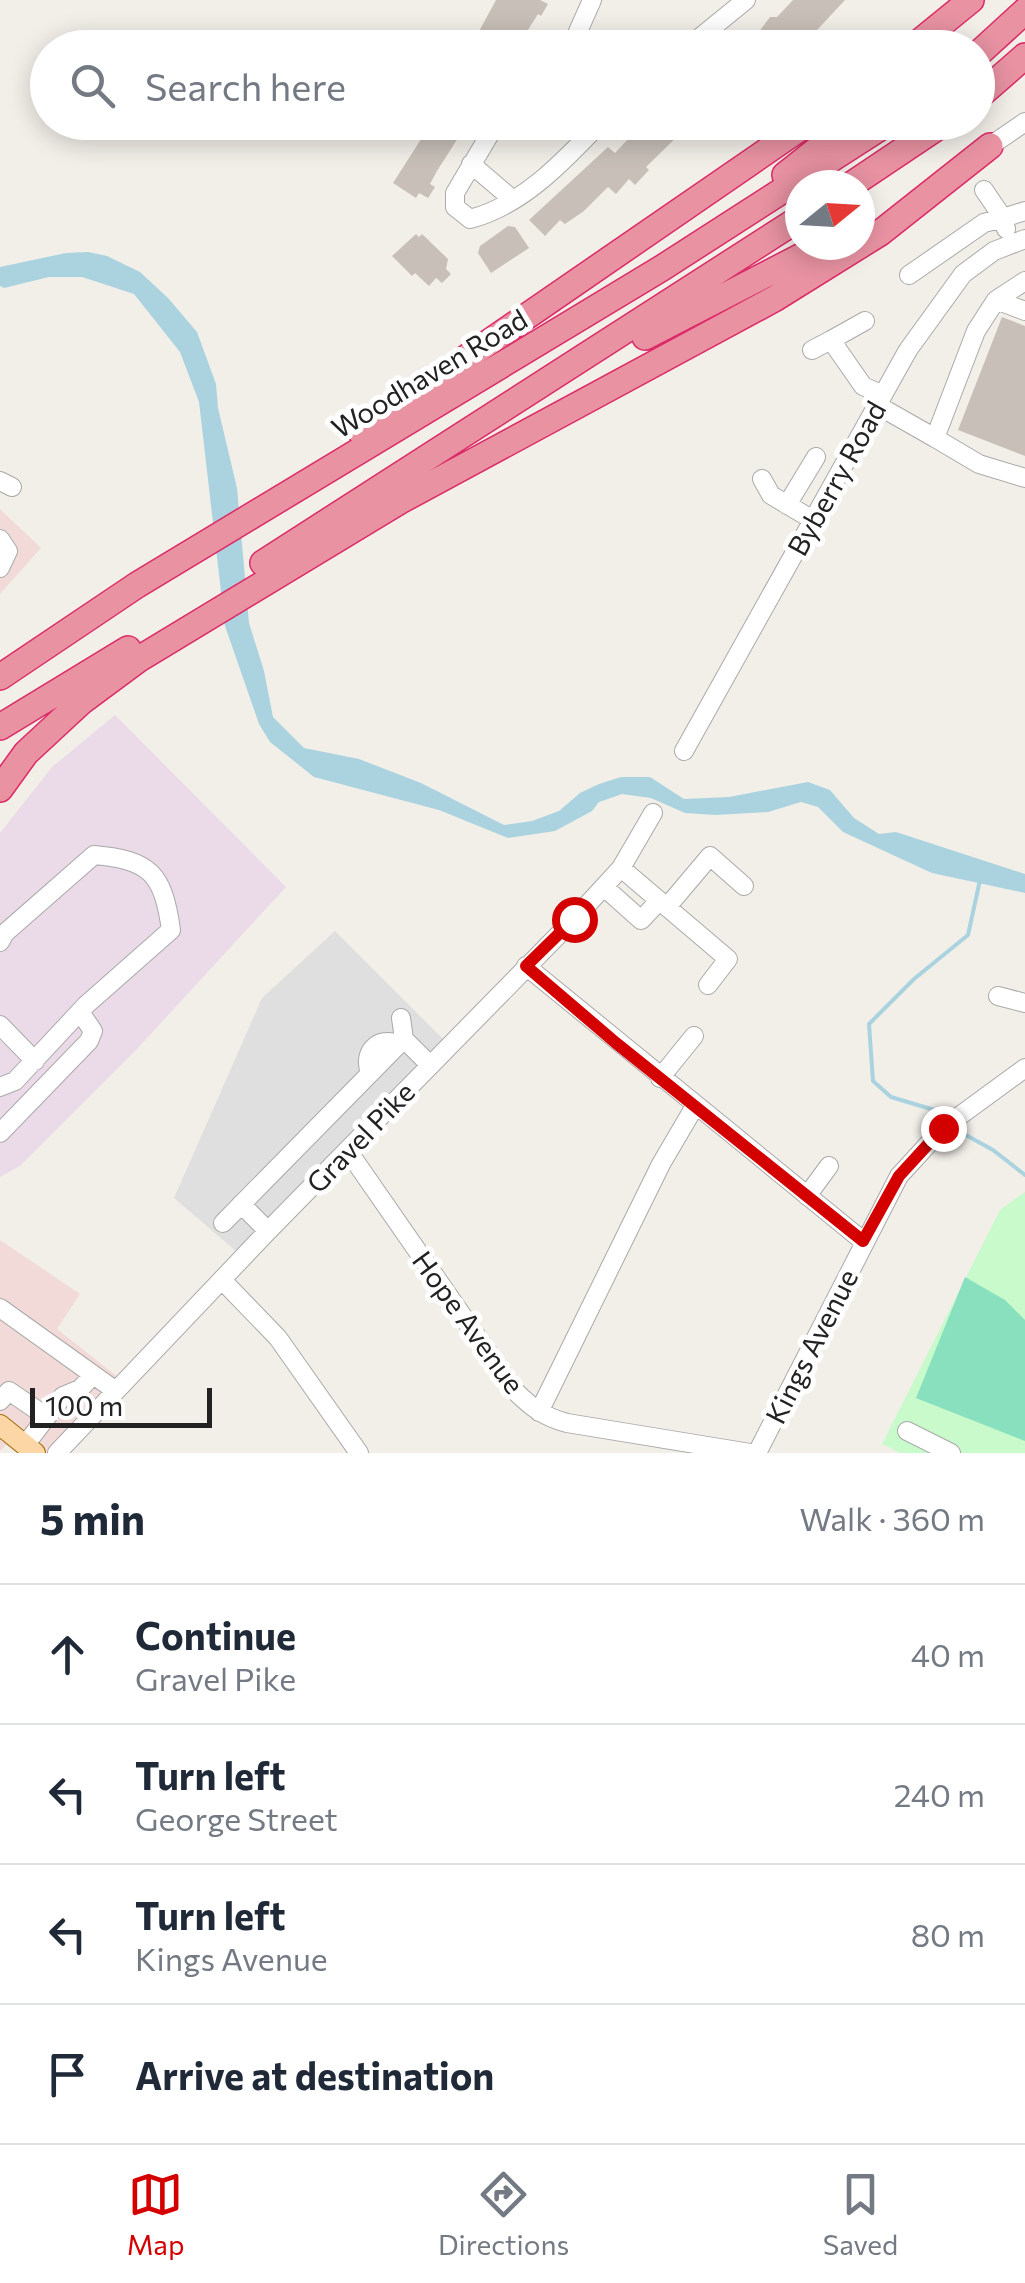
<!DOCTYPE html>
<meta charset="utf-8">
<style>
body{margin:0;font-family:Commissioner,sans-serif;background:#f2f2f3;color:#1f2937}
.compass{position:absolute;left:785px;top:170px;width:90px;height:90px;border-radius:50%;background:#fff;box-shadow:0 5px 25px #0003;rotate:72deg}
.scale{position:absolute;left:30px;bottom:25px;width:182px;box-sizing:border-box;padding-left:10px;border:5px solid #222;border-top:0;font-size:28px;line-height:35px;white-space:nowrap;color:#222;-webkit-text-stroke:8px #fff;paint-order:stroke}
.stop{position:absolute;width:30px;height:30px;margin:-22px;border:8px solid #d40000;border-radius:50%;background:#fff}
.stop.end{background:#d40000;border-color:#fff;box-shadow:0 2px 10px #0008}
.list{margin:0;padding:0;list-style:none}
h2{display:flex;justify-content:space-between;align-items:center;height:130px;margin:0;padding:0 40px;font-size:42px}
h2 small{font-size:32px;font-weight:400;color:#747a83}
.list li{display:grid;grid-template-columns:65px 1fr auto;gap:30px;align-items:center;box-sizing:border-box;height:140px;padding:0 40px;border-top:2px solid #e0e1e3}
.list b{display:block;font-size:38px;white-space:nowrap}
.list p{margin:0;font-size:32px;white-space:nowrap;color:#747a83}
.list em{font-size:32px;font-style:normal;color:#747a83}
.icon{flex:none;width:55px;height:55px;fill:none;stroke:currentColor;stroke-width:2;stroke-linecap:round;stroke-linejoin:round}
.map{position:relative;flex:none;width:1025px;height:1453px;overflow:hidden}
.search{position:absolute;background:#fff;box-shadow:0 5px 25px #0003;left:30px;right:30px;top:30px;height:110px;display:flex;align-items:center;gap:25px;box-sizing:border-box;padding:0 35px;border-radius:55px;color:#747a83;font-size:38px}
.sheet{height:690px;background:#fff}
nav{display:flex;justify-content:space-around;align-items:center;box-sizing:border-box;height:140px;border-top:2px solid #e0e1e3;background:#fff;font-size:28px;color:#747a83}
nav a{display:grid;justify-items:center;gap:5px}
nav .on{color:#d40000}
.map>svg:first-child{display:block}
.residential{fill:#e0dfdf}
.commercial{fill:#f2dad9}
.industrial{fill:#ebdbe8}
.park{fill:#c8facc}
.pitch{fill:#88e0be}
.water{fill:#aad3df}
.lines{fill:none;stroke-linecap:round;stroke-linejoin:round}
.stream{stroke:#aad3df;stroke-width:4}
.building{fill:#c7bfb8}
.minor-casing{stroke:#a9a9a9;stroke-width:20}
.major-casing{stroke:#a06b00;stroke-width:22}
.highway-casing{stroke:#dc2a67;stroke-width:28}
.minor{stroke:#fff;stroke-width:18}
.major{stroke:#fcd6a4;stroke-width:20}
.highway{stroke:#e892a2;stroke-width:25}
.route{stroke:#d40000;stroke-width:12}
.labels{text-anchor:middle;dominant-baseline:central;stroke-width:10;stroke-linejoin:round;paint-order:stroke}
.street-label{font-size:28px;fill:#222;stroke:#fff}
</style>
<div class="map">
<svg width="1025" height="1453" viewBox="0 0 1025 1453">
<rect width="100%" height="100%" fill="#f2efe9"/>
<path class="residential" d="M335 931 444 1040 237 1252 174 1198 262 998Z"/>
<path class="commercial" d="M0 509 41 548 0 594Z
M0 1240 80 1294 57 1329 119 1378 49 1453H17L6 1445 0 1451Z"/>
<path class="industrial" d="M115 715 286 887 136 1050 20 1166 0 1177V833L52 767Z"/>
<path class="park" d="M1025 1192V1453H900L882 1444 1000 1210Z"/>
<path class="pitch" d="M965 1277 1005 1300 1025 1320V1441L916 1398Z"/>
<path class="water" d="M88 252 107 256 140 272 168 298 197 332 216 384 218 408 237 488 249 623 264 671 273 717 304 748 359 759 421 783 504 825 532 821 559 811 580 793 599 784 621 777H650L684 799 729 797 808 782 830 790 854 818 879 834 896 832 1025 874V893L932 873 843 832 818 807 801 802 768 812 715 815 685 813 651 798 622 794 599 802 592 811 555 831 508 838 439 810 314 777 270 742 259 724 225 626 199 402 180 352 134 294 82 277H49L4 288 0 286V267L66 253Z"/>
<g class="lines">
<path class="stream" d="M946 1118 941 1112 891 1097 873 1081 869 1024 914 979 968 935 980 880
M955 1129 993 1150 1025 1175"/>
</g>
<path class="building" d="M496 0H540L548 4 541 16 538 14 526 33 521 30 510 48H477L469 43 474 33 477 35Z
M793 0H845L805 43 802 40 796 46 789 39 781 48H747L770 17H777Z
M432 122H458L469 129 462 140 458 138 437 171 430 184 435 187 428 198 419 193 416 198 393 183Z
M636 122H692L646 167 649 170 635 185 629 179 616 194 608 187 584 211 565 224 560 220 545 236 529 220 608 147 615 153 630 137 626 133Z
M508 226 515 227 529 248 491 273 478 253 480 246Z
M416 234 419 237 422 234 448 259 446 269 451 274 442 283 436 278 429 286 415 273 412 276 392 256Z
M1002 317 1025 326V456L958 430Z"/>
<g class="lines">
<defs>
<path id="minor" d="M565 48 576 36 592 0
M687 48 746 0
M497 122 455 193V207L470 219C522 206 565 160 601 122
M990 146 1025 122
M471 164 512 199
M1006 229 1003 218 1025 211
M909 275 984 223 1003 218 984 190
M1025 281 996 300 1025 311
M996 300 976 331 935 438 979 464 1025 478
M865 321 831 340 863 386 883 395
M812 350 831 340
M877 405 935 438
M762 479 771 495 813 520
M0 481 12 487
M787 505 816 457
M0 539 8 551 0 568
M684 751 908 350 963 274 994 251 1025 239
M621 868 728 959 708 985
M604 887 641 920 659 901
M667 907 710 856 744 886
M0 942 5 933 94 855C150 860 163 873 171 930L86 1005 15 1081 0 1087
M526 966 863 1241
M998 996 1025 1003
M401 1018 404 1039
M0 1025 35 1061
M370 1073C362 1052 378 1036 399 1044
M660 1078 694 1036
M0 1133 89 1041 93 1031 80 1012
M348 1151 514 1390C531 1407 544 1417 567 1423L750 1453
M807 1196 829 1166
M241 1204 268 1231
M223 1223 404 1039 430 1065
M222 1280 278 1338 359 1453
M0 1308 116 1391
M0 1401 9 1391 47 1417
M539 1412 661 1164 695 1106
M907 1431 951 1453
M25 1445 63 1396 80 1389 93 1375
M57 1453 268 1231 574 919 621 868 653 813
M757 1453 899 1176 943 1128 1025 1068"/>
<path id="major" d="M0 1425 35 1453"/>
<path id="highway" d="M912 48 971 0
M978 54 1025 11
M978 97 1025 56
M785 175 852 122
M851 185 945 122
M645 337 823 245
M360 431 809 122
M263 563 800 218
M0 677 137 585 662 268 889 122
M0 727 128 649
M0 789 26 753 81 702 139 659 400 501 774 299 880 233 990 146"/>
</defs>
<use href="#minor" class="minor-casing"/>
<use href="#major" class="major-casing"/>
<use href="#highway" class="highway-casing"/>
<use href="#minor" class="minor"/>
<use href="#major" class="major"/>
<use href="#highway" class="highway"/>
</g>
<g class="lines">
<path class="route" d="M574 919 526 966 616 1043 863 1241 899 1176 943 1128"/>
</g>
<g class="labels">
<g class="street-label">
<text transform="translate(429 373) rotate(-31)">Woodhaven Road</text>
<text transform="translate(836 478) rotate(-61)">Byberry Road</text>
<text transform="translate(360 1137) rotate(-46)">Gravel Pike</text>
<text transform="translate(469 1322) rotate(54)">Hope Avenue</text>
<text transform="translate(811 1346) rotate(-63)">Kings Avenue</text>
</g>
</g>
</svg>
<svg class="compass" viewBox="-18 -18 36 36"><path d="M0-13l5 13h-10z" fill="#e53935"/><path d="M0 13l5-13h-10z" fill="#747a83"/></svg>
<div class="scale">100 m</div>
<div class="stop" style="left:574px;top:919px"></div>
<div class="stop end" style="left:943px;top:1128px"></div>
<div class="search"><svg class="icon" aria-label="search" viewBox="0 0 24 24"><circle cx="10" cy="10" r="6"/><path d="M15 15l6 6"/></svg>Search here</div>
</div>
<section class="sheet">
<h2>5 min<small>Walk · 360 m</small></h2>
<ul class="list">
<li><svg class="icon" aria-label="ahead" viewBox="0 0 24 24"><path d="M12 20V5M6 11l6-6 6 6"/></svg><div><b>Continue</b><p>Gravel Pike</p></div><em>40 m</em></li>
<li><svg class="icon" aria-label="left" viewBox="0 0 24 24"><path d="M17 20v-9H6M10 6l-5 5 5 5"/></svg><div><b>Turn left</b><p>George Street</p></div><em>240 m</em></li>
<li><svg class="icon" aria-label="left" viewBox="0 0 24 24"><path d="M17 20v-9H6M10 6l-5 5 5 5"/></svg><div><b>Turn left</b><p>Kings Avenue</p></div><em>80 m</em></li>
<li><svg class="icon" aria-label="arrive" viewBox="0 0 24 24"><path d="M6 21V4h12l-3 4 3 4H6"/></svg><div><b>Arrive at destination</b></div></li>
</ul>
</section>
<nav>
<a class="on"><svg class="icon" aria-label="map" viewBox="0 0 24 24"><path d="M3 6l6-2 6 2 6-2v14l-6 2-6-2-6 2zM9 4v14M15 6v14"/></svg>Map</a>
<a><svg class="icon" aria-label="directions" viewBox="0 0 24 24"><path d="M12 3l9 9-9 9-9-9zM9 14v-3h6M13 9l2 2-2 2"/></svg>Directions</a>
<a><svg class="icon" aria-label="saved" viewBox="0 0 24 24"><path d="M7 4h10v16l-5-4-5 4z"/></svg>Saved</a>
</nav>
